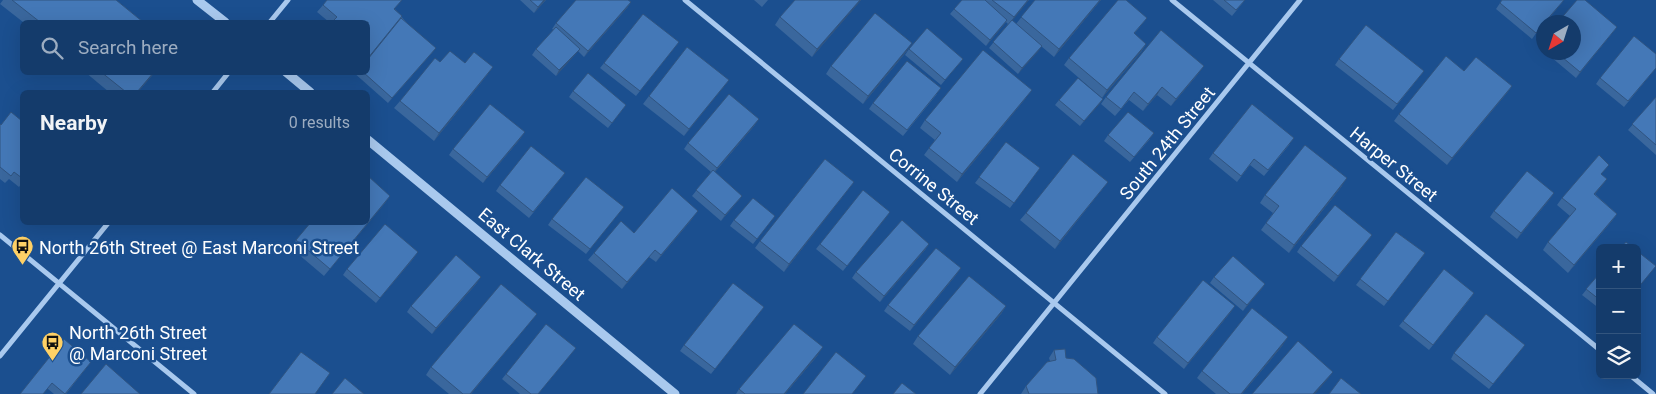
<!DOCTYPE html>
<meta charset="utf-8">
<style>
body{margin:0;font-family:Roboto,sans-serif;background:#214673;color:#f1f3f6}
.controls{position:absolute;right:15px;bottom:15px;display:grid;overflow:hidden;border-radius:8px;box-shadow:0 5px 20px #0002}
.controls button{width:45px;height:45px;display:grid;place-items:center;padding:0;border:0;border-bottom:1px solid #33557e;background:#143b6b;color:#f1f3f6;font:25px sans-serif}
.compass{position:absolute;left:1536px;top:15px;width:45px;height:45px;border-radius:50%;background:#143b6b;box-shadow:0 5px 20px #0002;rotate:219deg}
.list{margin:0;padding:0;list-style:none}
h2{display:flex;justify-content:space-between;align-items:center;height:65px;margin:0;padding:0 20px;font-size:21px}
h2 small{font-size:16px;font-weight:400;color:#9dadc1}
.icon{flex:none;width:28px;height:28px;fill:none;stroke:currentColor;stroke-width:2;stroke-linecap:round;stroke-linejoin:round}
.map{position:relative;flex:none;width:1656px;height:394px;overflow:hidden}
.search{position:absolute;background:#143b6b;box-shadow:0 5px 20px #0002;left:20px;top:20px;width:350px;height:55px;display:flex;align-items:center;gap:12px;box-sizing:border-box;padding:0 18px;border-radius:8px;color:#9dadc1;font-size:19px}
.panel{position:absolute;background:#143b6b;box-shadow:0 5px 20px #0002;left:20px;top:90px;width:350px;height:135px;border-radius:8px}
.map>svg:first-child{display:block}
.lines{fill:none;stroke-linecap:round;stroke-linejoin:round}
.minor{stroke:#a9c9ee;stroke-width:5}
.tertiary{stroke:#a9c9ee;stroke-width:9}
.wall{fill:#3a679d}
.shaded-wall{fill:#305480}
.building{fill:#4478b7;stroke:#305480}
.labels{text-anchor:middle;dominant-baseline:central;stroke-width:5;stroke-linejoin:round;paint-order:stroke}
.street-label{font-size:18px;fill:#fff;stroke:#1b4f8f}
.poi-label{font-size:18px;fill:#fff;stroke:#1b4f8f;text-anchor:start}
</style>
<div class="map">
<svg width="1656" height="394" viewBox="0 0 1656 394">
<rect width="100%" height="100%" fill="#1b4f8f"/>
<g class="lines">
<path class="minor" d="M685 0 1165 394
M1172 0 1600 350
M270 22 288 0
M213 92 229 72
M0 235 194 394
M0 356 109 222
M1630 375 1653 394
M980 394 1300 0"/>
<path class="tertiary" d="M197 0 225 22
M286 72 310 92
M368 140 675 394"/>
</g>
<path class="wall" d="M3 0H116L143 22H23L0 4Z
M520 0H546L534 13Z
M754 0H768L762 7Z
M795 0H861L812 57 775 25 780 17Z
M962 0H1029L1012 20 1016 24 1035 0H1101L1054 57 1041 46 1018 74 989 48 1008 24 1006 22 986 46 950 14Z
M1213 0H1245L1232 16Z
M1502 0H1564L1546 22H1544L1532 39 1496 9Z
M631 2 627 8 584 57 578 51 556 76 532 55 536 49 554 30 552 29 556 23Z
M323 5 395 9 432 53 388 103 353 72H368V22H329L317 12Z
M1147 18 1134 34 1146 44 1141 52 1102 98 1064 65 1069 58Z
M1617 27 1576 78 1545 52H1574Z
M1544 40V51L1539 47Z
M675 47 636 96 600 68 604 63Z
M909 49 963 59 941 85 905 55Z
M907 51 863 104 826 74 831 66Z
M1339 59 1424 71 1393 110 1335 65Z
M440 62 465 63 488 74 434 141 394 108 400 101Z
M1656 68 1624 107 1596 84 1600 78Z
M1464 71 1512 86 1507 93 1447 165 1394 121 1399 114Z
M85 72H155L138 92H109Z
M1199 73 1171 106 1157 95 1143 111 1129 100 1115 116 1101 104 1106 97Z
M729 80 684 136 643 104 649 96Z
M573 91 626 105 608 128 569 97Z
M937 94 903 136 869 109 873 103Z
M1656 97V155L1628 130Z
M1026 98 957 182 924 155 935 140 920 128 925 120Z
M1103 99 1080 126 1055 105 1059 100Z
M22 121V183L19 187 9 179 5 183 0 179V124L1 125Z
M755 125 715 172 742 196 738 201 721 221 692 196 711 172 684 149 688 143Z
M1108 135 1150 139 1130 162 1104 141Z
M521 138 483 183 449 155 453 149Z
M1006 142 1040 168 1010 208 975 183Z
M1290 144 1264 176 1250 165 1237 182 1209 159 1213 153Z
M565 173 529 218 496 191 500 185Z
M1602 175 1607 179 1595 194 1617 214 1612 221 1568 273 1543 250 1548 242 1570 216 1557 205 1562 198Z
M854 182 784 272 755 248 760 241Z
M1108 182 1055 249 1020 220 1026 213Z
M1342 186 1289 253 1261 230 1273 213 1260 203 1265 195Z
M390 196 385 203 324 276 291 248 296 240Z
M1550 199 1517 239 1490 217 1494 211Z
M624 207 586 254 548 225 552 219Z
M890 212 843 271 816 249 820 244Z
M775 216 753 244 730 226 734 220Z
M693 218 656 262 649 257 622 289 588 260 594 253 634 233Z
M1396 232 1425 253 1384 306 1356 285Z
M1372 235 1334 282 1297 252 1301 246Z
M929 244 925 250 880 302 852 278 856 272Z
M414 258 376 303 343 275 347 269Z
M1600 273V309L1582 295Z
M957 274 910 331 884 311 888 305Z
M1214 277 1265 284 1243 311 1210 283Z
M477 283 432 334 407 312 411 306Z
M1470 299 1429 350 1399 326 1403 321Z
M1006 306 1001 314 950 375 913 344 918 336Z
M764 307 711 374 680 351 684 345Z
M1231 312 1184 369 1153 343 1157 337Z
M537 314 531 321 471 394H449L426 375 431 367Z
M1283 345 1242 394H1216L1197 378 1202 371Z
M1525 345 1489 389 1451 359 1454 353Z
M1054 350 1066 358 1098 394H1021L1026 386 1050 361 1049 358Z
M572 353 538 394H520L502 379 506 374Z
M818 355 785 394H736L739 389Z
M91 362 66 394H54L48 389 20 394Z"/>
<path class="shaded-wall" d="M544 0H546L534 13 538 7Z
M860 0H861L859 3 812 57 817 49Z
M1028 0H1029L1009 25 1014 17Z
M1100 0H1101L1054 57 1059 49Z
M631 2 627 8 584 57 588 51Z
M1007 20 1003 26 986 46 990 40Z
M1617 27 1613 32 1576 78 1580 72Z
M912 43 907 51 863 104 868 96Z
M1146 44 1141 52 1102 98 1107 90Z
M1042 46 1038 52 1018 74 1022 68Z
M436 48 432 53 388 103 392 98Z
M580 49 576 54 556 76 559 70Z
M1204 66 1199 73 1171 106 1176 99Z
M493 67 488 74 434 141 439 133Z
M154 72H155L138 92H137Z
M729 80 724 87 684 136 689 129Z
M1512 86 1507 93 1447 165 1452 158Z
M1162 87 1157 95 1143 111 1148 104Z
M1032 90 1026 98 957 182 962 174Z
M1103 99 1099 105 1080 126 1084 121Z
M759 119 755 125 713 174 717 168Z
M525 132 521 138 483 183 487 177Z
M1347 178 1342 186 1289 253 1294 245Z
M1607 179 1602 186 1589 201 1594 194Z
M854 182 849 189 784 272 789 264Z
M1108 182 1102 189 1055 249 1060 241Z
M1554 193 1550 199 1517 239 1521 233Z
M390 196 385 203 324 276 330 269Z
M742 196 738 201 721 221 725 215Z
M698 211 693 218 656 262 661 255Z
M890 212 886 218 843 271 847 266Z
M1617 214 1612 221 1568 273 1574 265Z
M1372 235 1368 241 1334 282 1338 276Z
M929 244 925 250 880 302 884 296Z
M655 250 649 257 622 289 627 282Z
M418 252 414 258 376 303 380 298Z
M961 268 957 274 910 331 914 325Z
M481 277 477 283 432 334 436 328Z
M1265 284 1261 290 1243 311 1247 305Z
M1006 306 1001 314 950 375 955 367Z
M1235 306 1231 312 1184 369 1188 363Z
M537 314 531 321 471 394H470Z
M1288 337 1283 345 1242 394H1241Z
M823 347 818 355 785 394H784Z
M1333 372 1328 379 1315 394H1313Z"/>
<path class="building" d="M12 0H116L143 22H40Z
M327 0H402L394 9 402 16 368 58V22H332L337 17 323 5Z
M530 0H544L538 7Z
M576 0H628L631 2 588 51 556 23Z
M795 0H860L817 49 780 17Z
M962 0H985L1007 20 990 40 954 9Z
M992 0H1028L1014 17Z
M1035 0H1100L1059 49 1021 17Z
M1118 0H1126L1147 18 1134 33 1146 44 1107 90 1069 58Z
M1224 0H1245L1236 10Z
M1502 0H1564L1545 22H1544V24L1536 33 1500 3Z
M1577 0H1585L1617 27 1580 72 1556 52H1574V22H1558Z
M875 13 912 43 868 96 831 66Z
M643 14 679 42 640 91 604 63Z
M401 18 436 48 392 98 363 72H368V59Z
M1012 20 1042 46 1022 68 993 42Z
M1366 25 1424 71 1397 104 1339 59Z
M556 27 580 49 559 70 536 49Z
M927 28 963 59 945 80 909 49Z
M1161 30 1204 66 1176 99 1162 87 1148 104 1134 92 1121 109 1106 97Z
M1634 36 1656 54V68L1628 101 1600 78Z
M687 47 729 80 689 129 649 96Z
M983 50 1032 90 962 174 929 148 941 133 925 120Z
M450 51 465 63 474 52 493 67 439 133 400 101 435 58 440 62Z
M1446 56 1464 71 1476 57 1512 86 1452 158 1399 114Z
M907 61 941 88 907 130 873 103Z
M101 72H154L137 92H126Z
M588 73 626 105 612 123 573 91Z
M1078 78 1103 99 1084 121 1059 100Z
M729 94 759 119 717 168 688 143Z
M1656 97V145L1632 124Z
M490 104 525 132 487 177 453 149Z
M1252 104 1294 138 1268 170 1254 159 1241 176 1213 153Z
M11 112 22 121V178L14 172 11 176 0 167V124L1 125Z
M1128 112 1154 133 1134 157 1108 135Z
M1006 142 1040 168 1014 203 979 177Z
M1305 145 1347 178 1294 245 1266 223 1279 206 1265 195Z
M531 146 565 173 533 212 500 185Z
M1073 154 1108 182 1060 241 1026 213Z
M1599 155 1609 165 1601 174 1607 179 1594 194 1617 214 1574 265 1548 242 1576 209 1562 198Z
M825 159 854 182 789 264 760 241Z
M713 170 742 196 725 215 696 190Z
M1527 171 1554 193 1521 233 1494 211Z
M368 176 390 196 330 269 296 240 311 222H368Z
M586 177 624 207 590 249 552 219Z
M672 188 698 211 661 255 655 250 627 282 594 253 621 221 634 233Z
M863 190 890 212 847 266 820 244Z
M753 198 775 216 757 239 734 220Z
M1335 205 1372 235 1338 276 1301 246Z
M902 220 929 244 884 296 856 272Z
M385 224 418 252 380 298 347 269Z
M1396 232 1425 253 1388 301 1360 279Z
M1626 242 1633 248H1621Z
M936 248 961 268 914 325 888 305Z
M1637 251 1656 266 1637 289Z
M456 255 481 277 436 328 411 306Z
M1233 256 1265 284 1247 305 1214 277Z
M1444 269 1474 293 1433 345 1403 321Z
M1600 273V300L1586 289Z
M969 276 1006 306 955 367 918 336Z
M1203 280 1235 306 1188 363 1157 337Z
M733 283 764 307 715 369 684 345Z
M501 284 537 314 470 394H463L431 367Z
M1252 308 1288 337 1241 394H1230L1202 371Z
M1486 314 1525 345 1493 384 1454 353Z
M546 324 576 348 538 394H531L506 374Z
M794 324 823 347 784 394H745L739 389Z
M64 339 91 362 65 394 52 383 43 394H20Z
M1298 341 1333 372 1313 394H1252Z
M1065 349 1066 358 1074 359 1096 378 1098 394H1029L1026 386 1047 362 1056 360 1054 350Z
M301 352 330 373 315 394H269Z
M836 352 866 376 852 394H803Z
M106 364 140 394H81Z
M345 378 364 394H332Z
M1341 378 1361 394H1329Z
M902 383 916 394H893Z"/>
<defs>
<symbol id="bus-pin" viewBox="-11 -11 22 30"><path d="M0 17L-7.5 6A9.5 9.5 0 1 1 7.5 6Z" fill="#ffd166" stroke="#1b4f8f"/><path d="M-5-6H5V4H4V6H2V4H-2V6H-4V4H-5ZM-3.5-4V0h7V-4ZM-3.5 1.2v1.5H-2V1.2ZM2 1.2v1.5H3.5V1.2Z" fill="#111"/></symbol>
</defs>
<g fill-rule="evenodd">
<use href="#bus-pin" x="10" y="234" width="25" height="34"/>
<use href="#bus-pin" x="40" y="330" width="25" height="34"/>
</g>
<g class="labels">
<g class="street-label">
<text transform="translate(1167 143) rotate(-51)">South 24th Street</text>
<text transform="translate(1394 164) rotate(39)">Harper Street</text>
<text transform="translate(934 186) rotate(39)">Corrine Street</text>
<text transform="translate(532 254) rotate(40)">East Clark Street</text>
</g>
<g class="poi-label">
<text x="39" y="247">North 26th Street @ East Marconi Street</text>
<text x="69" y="332">North 26th Street<tspan x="69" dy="21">@ Marconi Street</tspan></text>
</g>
</g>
</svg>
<div class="controls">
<button>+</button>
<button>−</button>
<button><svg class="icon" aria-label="layers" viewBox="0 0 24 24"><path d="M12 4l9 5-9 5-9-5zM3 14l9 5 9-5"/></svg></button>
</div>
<svg class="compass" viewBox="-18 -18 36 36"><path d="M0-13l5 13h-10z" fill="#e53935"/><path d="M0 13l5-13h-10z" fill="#9dadc1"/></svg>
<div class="search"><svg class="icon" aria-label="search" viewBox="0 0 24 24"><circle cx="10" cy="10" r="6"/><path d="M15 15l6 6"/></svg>Search here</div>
<section class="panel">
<h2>Nearby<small>0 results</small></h2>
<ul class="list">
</ul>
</section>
</div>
